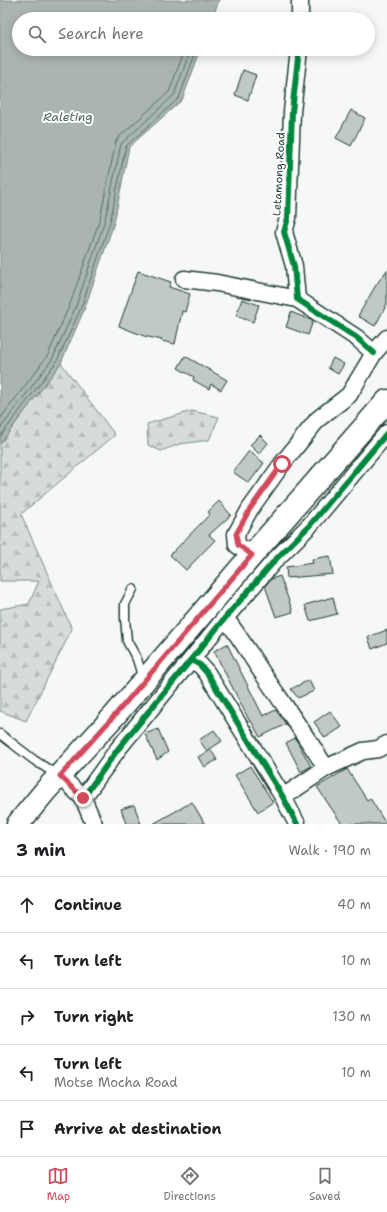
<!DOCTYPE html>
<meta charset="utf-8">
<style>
body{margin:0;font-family:"Shantell Sans",sans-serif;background:#f6f6f6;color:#202124}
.stop{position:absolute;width:12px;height:12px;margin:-9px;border:3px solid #d1495b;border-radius:50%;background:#fff}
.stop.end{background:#d1495b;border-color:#fff;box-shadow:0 1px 4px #0008}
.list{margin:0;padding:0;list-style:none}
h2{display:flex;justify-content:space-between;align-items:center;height:52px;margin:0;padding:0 16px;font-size:17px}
h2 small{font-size:13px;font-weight:400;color:#757577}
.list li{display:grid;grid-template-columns:26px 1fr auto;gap:12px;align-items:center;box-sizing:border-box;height:56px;padding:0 16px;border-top:1px solid #e0e0e0}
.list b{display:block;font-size:15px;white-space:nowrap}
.list p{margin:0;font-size:13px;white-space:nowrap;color:#757577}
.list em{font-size:13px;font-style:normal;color:#757577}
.icon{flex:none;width:22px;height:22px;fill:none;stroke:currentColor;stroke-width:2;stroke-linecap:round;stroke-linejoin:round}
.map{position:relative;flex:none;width:387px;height:824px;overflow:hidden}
.search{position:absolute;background:#fff;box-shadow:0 2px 10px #0003;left:12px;right:12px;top:12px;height:44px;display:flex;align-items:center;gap:10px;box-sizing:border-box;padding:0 14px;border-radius:22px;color:#757577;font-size:15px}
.sheet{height:332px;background:#fff}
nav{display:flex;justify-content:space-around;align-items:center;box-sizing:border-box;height:56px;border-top:1px solid #e0e0e0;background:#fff;font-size:11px;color:#757577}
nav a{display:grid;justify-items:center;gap:2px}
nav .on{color:#d1495b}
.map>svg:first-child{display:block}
.forest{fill:url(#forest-firs);stroke:#7a8c88}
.water{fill:#aab5b1;stroke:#72857f}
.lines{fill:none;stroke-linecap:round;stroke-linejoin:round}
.shore{stroke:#576d66;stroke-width:1}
.building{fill:#c0c9c6;stroke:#1f3d34}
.lane-casing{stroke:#1f3d34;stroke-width:11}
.street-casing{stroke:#1f3d34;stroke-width:19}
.primary-casing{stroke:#1f3d34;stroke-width:25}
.lane{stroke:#fff;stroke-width:8}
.street{stroke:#fff;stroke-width:16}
.primary{stroke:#fff;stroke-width:22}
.cycleway-casing{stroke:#fff;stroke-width:8}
.cycleway{stroke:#00873e;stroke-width:6}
.route{stroke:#d1495b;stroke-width:5}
.labels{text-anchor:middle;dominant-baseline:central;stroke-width:4;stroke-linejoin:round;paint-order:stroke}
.street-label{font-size:11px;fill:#1f3d34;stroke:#fff}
.water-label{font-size:12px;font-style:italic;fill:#49615a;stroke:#fff}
</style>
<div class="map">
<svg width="387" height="824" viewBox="0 0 387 824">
<defs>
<pattern id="forest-firs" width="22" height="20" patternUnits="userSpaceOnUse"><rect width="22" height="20" fill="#d6dcdb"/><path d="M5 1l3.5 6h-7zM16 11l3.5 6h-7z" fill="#b7bebd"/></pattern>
</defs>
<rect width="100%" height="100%" fill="#f6f7f7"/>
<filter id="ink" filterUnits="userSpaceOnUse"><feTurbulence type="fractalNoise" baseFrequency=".025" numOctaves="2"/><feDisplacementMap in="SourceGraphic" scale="8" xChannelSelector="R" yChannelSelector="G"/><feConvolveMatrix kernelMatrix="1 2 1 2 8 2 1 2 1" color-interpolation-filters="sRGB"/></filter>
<g filter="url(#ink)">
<path class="forest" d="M61 363 115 435 21 514 72 629 26 721 0 711V609L29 604 39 581H0V444Z
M192 411 219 417 209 440 180 444 161 451 148 445 147 424Z"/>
<path class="water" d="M0 0H219L212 19H19V49H201L182 100 129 147 114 223 84 310 61 363 0 444Z"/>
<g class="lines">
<path class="shore" d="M0 419 48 355 70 304 100 219 116 141 120 136 169 92 185 49
M0 429 53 358 76 306 105 220 121 144 174 95 191 49
M0 437 57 361 81 308 110 222 126 146 179 98 197 49"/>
</g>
<path class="building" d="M243 70 256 75 248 100 235 95Z
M351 110 365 118 351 146 336 138Z
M387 270V304L375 326 358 316 376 285Z
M138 271 171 282 169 287 190 294 185 312 182 311 175 344 161 341 162 340 144 336 119 326Z
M242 299 259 305 253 322 236 316Z
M291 312 313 321 308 335 286 327Z
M185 356 227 380 221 390 211 384 209 389 193 380 194 377 178 368Z
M333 358 344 364 338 374 328 368Z
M260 435 268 443 259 454 250 445Z
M249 451 264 463 249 483 233 472Z
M219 501 231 515 209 535 215 540 186 570 170 555 210 514 208 512Z
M330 556 333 574 287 578 286 567 313 563 312 559Z
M280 576 293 612 276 617 265 586 271 579Z
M333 597 337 614 310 621 305 605Z
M387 630V643L372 649 368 637Z
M227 644 263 716 276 710 286 724 260 737 251 721 250 722 214 651Z
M309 680 314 691 298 698 291 689Z
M330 711 342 727 325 738 314 722Z
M158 729 168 752 157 760 145 734Z
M214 730 222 741 207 751 199 740Z
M295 738 311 766 301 772 286 743Z
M211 750 217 760 204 767 198 757Z
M250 766 273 802 258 812 235 775Z
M347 769 367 800 370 798 386 824H342L317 787Z
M192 802 205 824H153Z
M134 805 141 824H126L121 809Z"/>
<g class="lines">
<defs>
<path id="lane" d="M133 589 125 604V618L127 641 137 659 143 679
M0 734 34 760 57 775"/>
<path id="street" d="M300 19V0
M299 49 292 112 288 218 284 232 294 266 297 299 357 338 374 353
M184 279 217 283 297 299
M252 555 237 545 236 534 250 509 282 464 318 419 349 395 374 353 387 338
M225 618C239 635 250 655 263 674 284 705 306 736 326 768
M191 660 200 665 207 673 283 797 297 824
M60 776 83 798 94 824
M283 797 326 768 352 756 363 751 378 749 387 744
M83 798 118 749 225 618 276 559 310 525 387 433"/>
<path id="primary" d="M18 824 46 790 115 715 252 555 387 401"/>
</defs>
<use href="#lane" class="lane-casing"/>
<use href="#street" class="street-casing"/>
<use href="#primary" class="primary-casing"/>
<use href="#lane" class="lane"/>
<use href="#street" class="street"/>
<use href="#primary" class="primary"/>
<defs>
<path id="cycleway" d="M299 49 292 112 288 218 284 232 294 266 297 299 357 338 374 353
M191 660 200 665 207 673 283 797 297 824
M83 798 118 749 225 618 276 559 310 525 387 433"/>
</defs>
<use href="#cycleway" class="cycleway-casing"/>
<use href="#cycleway" class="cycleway"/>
</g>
</g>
<g class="lines" filter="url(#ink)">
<path class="route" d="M83 798 60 776 115 715 252 555 238 545 236 534 250 509 282 464"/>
</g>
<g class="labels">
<g class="street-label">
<text transform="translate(279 174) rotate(-87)">Letamong Road</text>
</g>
<g class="water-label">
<text x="68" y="117">Raleting</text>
</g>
</g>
</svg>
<div class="stop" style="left:282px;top:464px"></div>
<div class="stop end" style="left:83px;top:798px"></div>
<div class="search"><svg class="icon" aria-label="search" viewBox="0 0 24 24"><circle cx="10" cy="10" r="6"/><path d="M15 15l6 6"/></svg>Search here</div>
</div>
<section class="sheet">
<h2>3 min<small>Walk · 190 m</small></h2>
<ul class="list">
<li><svg class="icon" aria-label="ahead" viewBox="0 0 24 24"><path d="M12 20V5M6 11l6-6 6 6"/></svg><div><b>Continue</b></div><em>40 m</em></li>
<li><svg class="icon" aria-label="left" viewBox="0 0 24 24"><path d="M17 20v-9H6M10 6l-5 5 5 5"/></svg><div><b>Turn left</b></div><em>10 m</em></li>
<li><svg class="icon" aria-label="right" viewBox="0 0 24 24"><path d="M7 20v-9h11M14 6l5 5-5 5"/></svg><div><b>Turn right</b></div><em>130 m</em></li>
<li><svg class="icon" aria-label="left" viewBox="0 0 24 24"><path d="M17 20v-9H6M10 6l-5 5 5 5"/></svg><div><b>Turn left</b><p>Motse Mocha Road</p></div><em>10 m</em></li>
<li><svg class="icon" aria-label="arrive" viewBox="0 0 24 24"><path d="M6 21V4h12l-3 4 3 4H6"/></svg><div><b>Arrive at destination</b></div></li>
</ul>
</section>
<nav>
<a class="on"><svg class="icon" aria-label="map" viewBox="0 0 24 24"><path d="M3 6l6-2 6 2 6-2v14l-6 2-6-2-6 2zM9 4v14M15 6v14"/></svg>Map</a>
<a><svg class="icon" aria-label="directions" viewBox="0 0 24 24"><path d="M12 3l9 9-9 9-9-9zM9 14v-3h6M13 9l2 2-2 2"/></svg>Directions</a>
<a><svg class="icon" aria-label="saved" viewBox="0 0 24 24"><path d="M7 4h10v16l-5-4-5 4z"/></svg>Saved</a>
</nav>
